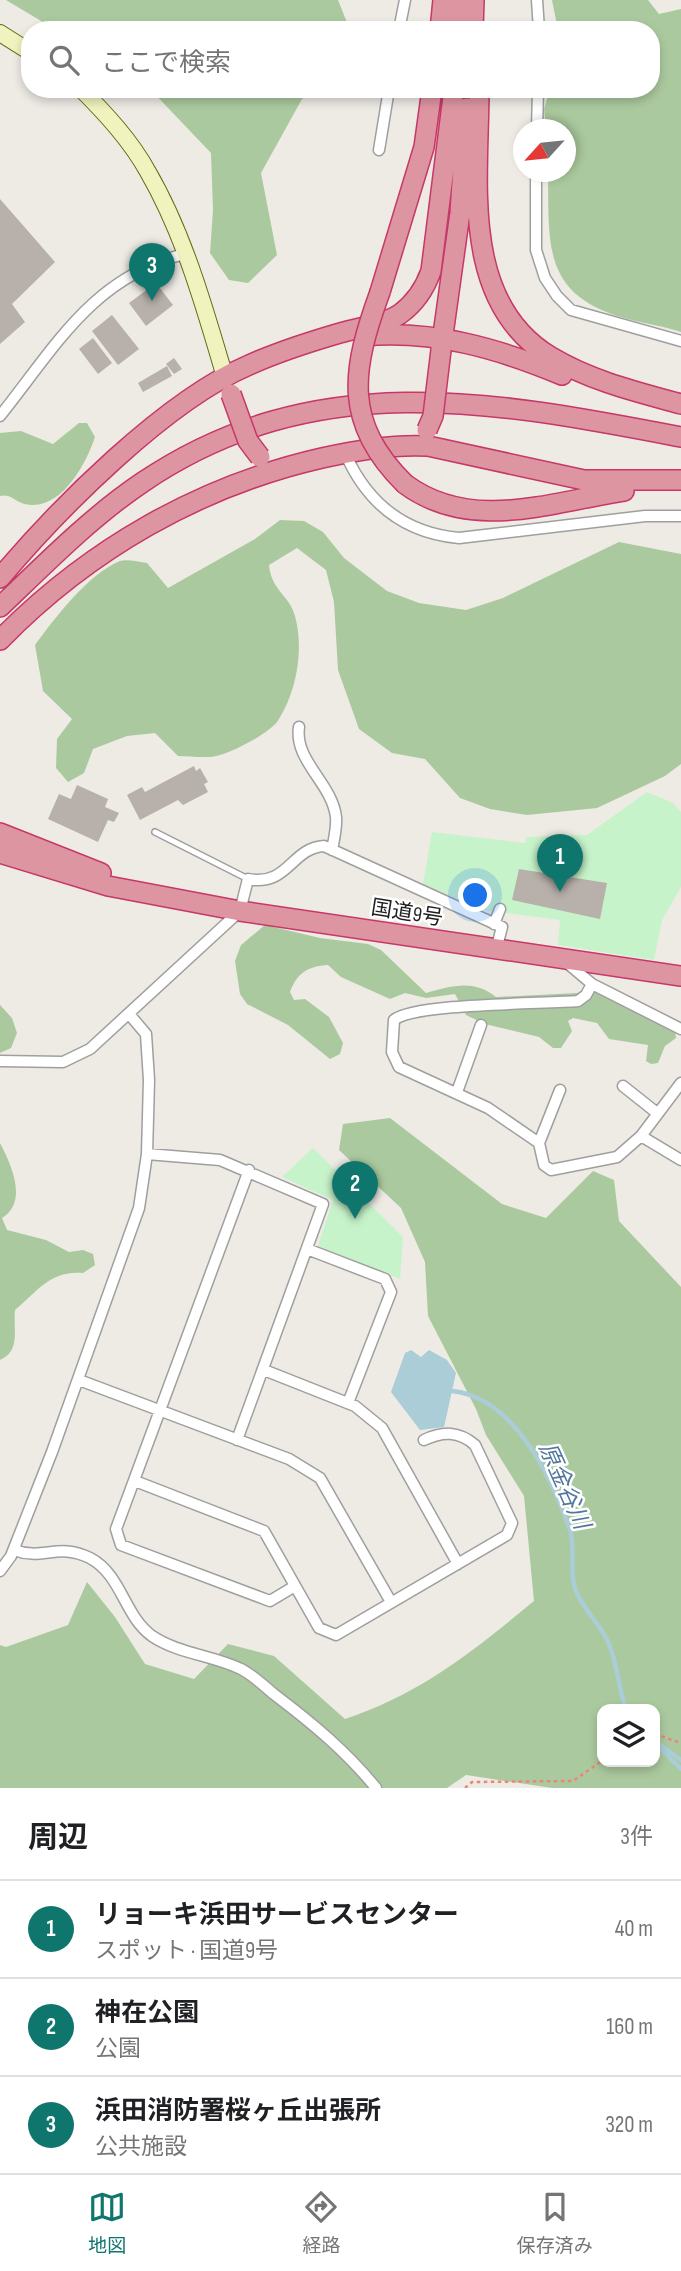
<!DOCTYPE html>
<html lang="ja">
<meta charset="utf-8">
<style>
body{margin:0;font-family:"Sofia Sans Condensed","Noto Sans JP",sans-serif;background:#f2f2f2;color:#202124}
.controls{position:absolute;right:21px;bottom:21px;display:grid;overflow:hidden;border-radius:14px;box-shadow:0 4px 10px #0003}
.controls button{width:63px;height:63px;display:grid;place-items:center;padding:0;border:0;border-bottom:2px solid #e0e0e0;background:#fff;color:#202124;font:35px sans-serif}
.compass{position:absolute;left:513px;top:119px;width:63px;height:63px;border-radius:50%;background:#fff;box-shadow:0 4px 10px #0003;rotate:243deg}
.you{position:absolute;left:476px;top:896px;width:24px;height:24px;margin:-18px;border:5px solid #fff;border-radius:50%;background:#1a73e8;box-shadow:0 0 0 10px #1a73e833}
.badge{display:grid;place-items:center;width:46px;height:46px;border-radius:50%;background:#0f766e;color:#fff;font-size:23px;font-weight:700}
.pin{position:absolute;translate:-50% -58px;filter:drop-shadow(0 2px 4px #0008)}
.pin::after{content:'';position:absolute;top:37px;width:24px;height:21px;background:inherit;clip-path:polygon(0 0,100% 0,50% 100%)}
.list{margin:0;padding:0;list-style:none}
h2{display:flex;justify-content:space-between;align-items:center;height:91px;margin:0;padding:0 28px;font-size:30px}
h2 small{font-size:23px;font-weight:400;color:#757577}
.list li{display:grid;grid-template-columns:46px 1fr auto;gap:21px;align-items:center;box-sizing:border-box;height:98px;padding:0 28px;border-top:2px solid #e0e0e0}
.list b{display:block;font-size:26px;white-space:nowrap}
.list p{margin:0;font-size:23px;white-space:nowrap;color:#757577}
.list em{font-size:23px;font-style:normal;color:#757577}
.icon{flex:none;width:38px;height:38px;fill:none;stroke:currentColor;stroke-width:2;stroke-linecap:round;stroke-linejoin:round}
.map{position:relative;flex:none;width:681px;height:1788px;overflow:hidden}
.search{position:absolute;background:#fff;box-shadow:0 4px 10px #0003;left:21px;right:21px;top:21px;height:77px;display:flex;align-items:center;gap:18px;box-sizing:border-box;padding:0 24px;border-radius:28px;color:#757577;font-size:26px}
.sheet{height:385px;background:#fff}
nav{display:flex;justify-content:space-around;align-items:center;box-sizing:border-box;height:98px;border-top:2px solid #e0e0e0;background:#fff;font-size:19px;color:#757577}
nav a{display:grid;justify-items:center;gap:4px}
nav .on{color:#0f766e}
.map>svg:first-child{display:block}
.forest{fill:#abc99e;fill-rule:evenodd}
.park{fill:#c7f3ca}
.water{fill:#aacdd7}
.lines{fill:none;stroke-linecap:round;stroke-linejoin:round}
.stream{stroke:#aacdd7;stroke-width:4.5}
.building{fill:#b7b0ab}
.lane-casing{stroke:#9f9f9f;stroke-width:8}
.street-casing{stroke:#9f9f9f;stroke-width:13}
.secondary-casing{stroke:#606a10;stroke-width:18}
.highway-casing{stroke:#c73768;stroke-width:22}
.path{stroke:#eb8579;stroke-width:2.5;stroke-dasharray:3.5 3.5;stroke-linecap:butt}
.lane{stroke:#fff;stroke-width:5}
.street{stroke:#fff;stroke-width:10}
.secondary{stroke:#f0f3be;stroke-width:16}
.highway{stroke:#dd95a2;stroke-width:19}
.highway-bridge-casing{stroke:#c73768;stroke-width:22;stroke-linecap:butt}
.highway-bridge{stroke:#dd95a2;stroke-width:19}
.labels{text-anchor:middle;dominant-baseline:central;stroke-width:5;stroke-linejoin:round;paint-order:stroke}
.street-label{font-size:21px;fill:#1e1e1e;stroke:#fff}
.water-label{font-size:23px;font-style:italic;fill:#52779c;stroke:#fff}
</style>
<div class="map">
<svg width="681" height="1788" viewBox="0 0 681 1788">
<rect width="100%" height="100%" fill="#eeebe5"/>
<path class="forest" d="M6 0H338L350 30H56Z
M552 0H648L659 14 681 9V332C664 326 646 324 628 319 542 296 549 247 548 172H566V130L546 129 544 109 550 89H651V30H558Z
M150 89H322L302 99 261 173 277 255 248 283 229 280 210 253 213 210 211 153Z
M79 423H87L95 437C86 464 61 512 25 504 16 502 10 493 0 496V433L21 431 53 444Z
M280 520 304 521 323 532 344 558 387 591 419 603 466 610 503 598 619 542 681 554V764L665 776 597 808 527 815 490 809 460 798 425 759 392 753 359 729 338 670 334 602 326 570 297 548 269 565C271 590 290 596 295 616 304 649 297 690 279 719 272 732 235 751 220 755 208 759 191 756 178 756L155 733 127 736 93 749 84 773 68 782 56 768 57 739 72 719 43 691 35 645C55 618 88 574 120 561 127 559 139 562 147 563L168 588 255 539Z
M265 925 320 938 368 944 381 950 426 993C452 986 473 979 496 997L577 993 593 989 675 1030 676 1038 665 1046 658 1063 651 1064 646 1061 648 1045 609 1039 597 1023 573 1018 568 1021 572 1031 561 1048H553L539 1037 485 1024 466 1015 455 994 426 998 405 993 390 999 341 977 328 965C308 966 297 973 290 992L294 1000 305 999 329 1017 343 1043 340 1054 330 1059 288 1025 247 1004 240 994 235 961 241 945Z
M0 1005 12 1018 17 1033 11 1048 0 1053Z
M390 1118 502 1204 546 1218 593 1171 614 1180 619 1221 681 1287V1788H552L466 1775 447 1788H0V1645L6 1647 68 1625 87 1582 115 1617 145 1664 194 1679 228 1644 274 1656 345 1719C422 1693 472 1652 534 1601L524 1496 486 1435 476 1409 428 1316 425 1262 401 1208 339 1150 343 1124ZM602 1709H655V1762H602Z
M0 1143C12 1166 28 1202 2 1218L7 1230 46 1240 69 1252 83 1250 93 1254 95 1265 83 1273C50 1270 37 1292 15 1310 13 1330 21 1351 0 1360Z"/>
<path class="park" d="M647 792 673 803 681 812V887L662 920 654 960 558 945 560 920 483 910 423 884 432 832 526 843V837L587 835Z
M313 1148 403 1237 400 1279 318 1246 333 1200 282 1177Z"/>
<path class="water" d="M411 1350 421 1357 429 1350 447 1360 456 1373 444 1427 420 1430 391 1392 405 1353Z"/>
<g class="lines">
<path class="stream" d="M452 1391C514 1397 552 1478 570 1530 576 1549 569 1570 575 1588 581 1608 600 1623 608 1642 618 1664 618 1688 626 1709
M655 1743 681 1769
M659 1744 681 1760"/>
</g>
<path class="building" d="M0 199 55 262 12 304 25 322 0 344Z
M156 283 173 305 146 326 129 303Z
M112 315 139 349 118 365 92 331Z
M93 338 112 363 98 374 79 349Z
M174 358 182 369 174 374 166 364Z
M167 366 172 376 143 392 138 383Z
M194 766 196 771 200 768 208 782 204 784 208 792 183 805 178 800 140 820 127 795 142 787 145 792Z
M77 785 108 799 105 807 119 813 114 822 108 820 98 842 48 819 59 794 71 799Z
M519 869 607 883 600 919 512 900Z"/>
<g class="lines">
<defs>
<path id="lane" d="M155 832 248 879"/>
<path id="street" d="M537 0 539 30
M399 30 405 0
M537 130 538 89
M379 150 389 89
M536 172V250L545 278 557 296 571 310 681 341
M0 416C56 346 92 278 184 254
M345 453C367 503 404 533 459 538L645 516H681
M299 727C294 761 332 783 336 817 337 827 334 839 332 850
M494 924 500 909
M566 962 592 984 681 1029
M0 1061 63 1062 90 1049 240 911 248 879C288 887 291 848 324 846L502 927 496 950
M623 1086 657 1113
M560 1090 539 1143 488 1108 399 1067 392 1052 394 1020C414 1003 544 1004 578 1001L586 995 592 984
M457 1092 481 1025
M641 1136 681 1160
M539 1143 544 1165 551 1170 617 1157 641 1136 681 1083
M147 1154 220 1160 323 1204 237 1440
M249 1170 116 1529 121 1545 270 1601 295 1586
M307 1249 385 1279 391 1292 348 1403
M264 1370 355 1406 382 1428 458 1564
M79 1380 289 1459 320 1478 391 1602
M135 1481 264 1531 319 1628 336 1635 507 1535 512 1523 475 1445C459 1431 443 1431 424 1440
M14 1550C43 1561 58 1542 90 1558 122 1575 124 1616 152 1636 179 1654 212 1655 241 1669 253 1675 264 1686 275 1695 312 1723 347 1752 376 1788
M0 1571 11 1556 52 1452 139 1208 147 1154 149 1080 146 1034 129 1014"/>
<path id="secondary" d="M0 33 30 52
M81 89C106 114 131 141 148 172 184 234 205 309 225 377"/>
<path id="highway" d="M440 30 443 0
M458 30 459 0
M473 30 474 0
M479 89C479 180 459 302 551 357 591 381 637 392 681 404
M380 292 424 147 432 89
M364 336C434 330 497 348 562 375
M441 349 460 213 467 108
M405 484C471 533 551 502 624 491
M0 578C59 508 165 401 249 365 278 352 309 342 340 333 360 327 383 325 400 314 415 303 425 288 431 271L454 89
M0 607C46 563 91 517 143 482 315 366 493 401 681 437
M0 640C88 550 199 486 322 458 357 450 393 444 428 446L584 480H681
M0 833 101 873
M0 853 108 886 240 911 681 976"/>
</defs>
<use href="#lane" class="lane-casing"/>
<use href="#street" class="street-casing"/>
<use href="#secondary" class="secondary-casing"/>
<use href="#highway" class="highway-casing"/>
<path class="path" d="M655 1734 681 1743
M465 1788 472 1782 573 1781 602 1761"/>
<use href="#lane" class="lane"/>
<use href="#street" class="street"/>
<use href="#secondary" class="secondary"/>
<use href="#highway" class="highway"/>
<defs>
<path id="highway-bridge" d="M380 292C352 369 342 422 405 484
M231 394 248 441 260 457
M427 430 433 416 441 350"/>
</defs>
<use href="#highway-bridge" class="highway-bridge-casing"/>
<use href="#highway-bridge" class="highway-bridge"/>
</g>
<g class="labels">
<g class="street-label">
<text transform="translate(407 913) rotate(9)">国道9号</text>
</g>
<g class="water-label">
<text transform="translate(564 1486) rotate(66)">原金谷川</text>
</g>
</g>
</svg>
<div class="controls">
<button><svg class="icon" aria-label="layers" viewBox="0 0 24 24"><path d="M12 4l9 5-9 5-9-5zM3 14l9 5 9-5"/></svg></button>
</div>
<svg class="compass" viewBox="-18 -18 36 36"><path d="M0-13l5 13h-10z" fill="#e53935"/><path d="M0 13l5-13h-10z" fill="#757577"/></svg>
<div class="you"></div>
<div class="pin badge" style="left:560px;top:892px">1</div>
<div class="pin badge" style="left:355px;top:1219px">2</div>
<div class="pin badge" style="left:152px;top:301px">3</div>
<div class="search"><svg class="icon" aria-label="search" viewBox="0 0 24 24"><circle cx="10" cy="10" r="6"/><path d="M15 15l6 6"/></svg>ここで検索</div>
</div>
<section class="sheet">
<h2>周辺<small>3件</small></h2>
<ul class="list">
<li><span class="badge">1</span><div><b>リョーキ浜田サービスセンター</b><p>スポット · 国道9号</p></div><em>40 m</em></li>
<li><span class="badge">2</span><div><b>神在公園</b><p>公園</p></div><em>160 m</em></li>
<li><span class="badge">3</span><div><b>浜田消防署桜ヶ丘出張所</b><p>公共施設</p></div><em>320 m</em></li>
</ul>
</section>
<nav>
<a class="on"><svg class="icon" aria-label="map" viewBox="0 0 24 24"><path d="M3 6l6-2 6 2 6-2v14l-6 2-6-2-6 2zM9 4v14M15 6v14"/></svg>地図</a>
<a><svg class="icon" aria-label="directions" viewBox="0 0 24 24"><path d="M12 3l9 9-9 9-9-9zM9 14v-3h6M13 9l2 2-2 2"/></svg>経路</a>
<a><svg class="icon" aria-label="saved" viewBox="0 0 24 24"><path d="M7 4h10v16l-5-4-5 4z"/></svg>保存済み</a>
</nav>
